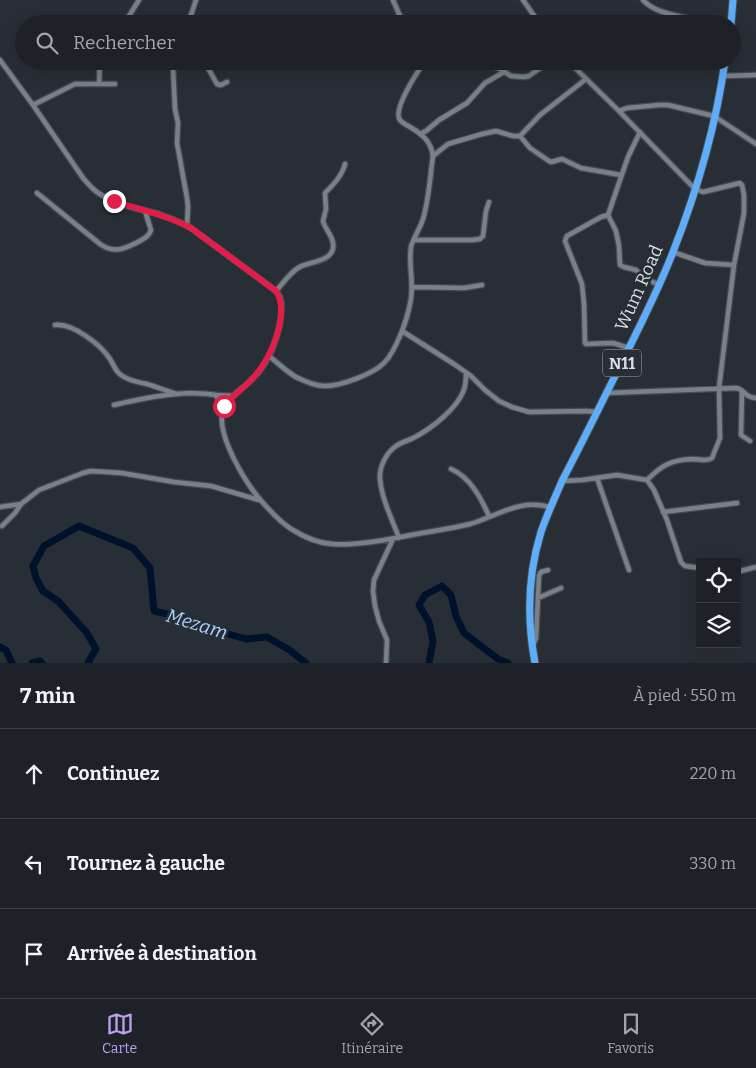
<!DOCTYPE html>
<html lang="fr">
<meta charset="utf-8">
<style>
body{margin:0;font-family:Bitter,serif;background:#262a30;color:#f1f3f6}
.controls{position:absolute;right:15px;bottom:15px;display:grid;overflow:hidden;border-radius:0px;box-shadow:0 5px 20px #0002}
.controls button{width:45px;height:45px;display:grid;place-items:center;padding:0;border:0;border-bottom:1px solid #3c3f45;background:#1e2228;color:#f1f3f6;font:25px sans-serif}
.stop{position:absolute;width:15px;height:15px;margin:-11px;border:4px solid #e11d48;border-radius:50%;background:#fff}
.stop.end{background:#e11d48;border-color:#fff;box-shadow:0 1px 5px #0008}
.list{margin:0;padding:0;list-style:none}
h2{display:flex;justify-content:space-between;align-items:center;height:65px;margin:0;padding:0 20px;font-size:21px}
h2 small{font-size:16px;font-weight:400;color:#a1a4a8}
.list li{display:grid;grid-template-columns:32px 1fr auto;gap:15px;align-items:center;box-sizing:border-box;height:90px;padding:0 20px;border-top:1px solid #3c3f45}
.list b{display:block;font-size:19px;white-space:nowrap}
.list em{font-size:16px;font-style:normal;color:#a1a4a8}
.icon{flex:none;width:28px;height:28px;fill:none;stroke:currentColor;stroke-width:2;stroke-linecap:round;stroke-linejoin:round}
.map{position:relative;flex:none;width:756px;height:663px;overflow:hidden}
.search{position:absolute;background:#1e2228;box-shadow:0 5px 20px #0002;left:15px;right:15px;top:15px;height:55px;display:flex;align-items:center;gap:12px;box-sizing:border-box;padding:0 18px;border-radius:28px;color:#a1a4a8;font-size:19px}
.sheet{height:335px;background:#1e2228}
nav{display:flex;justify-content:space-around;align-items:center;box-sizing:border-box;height:70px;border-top:1px solid #3c3f45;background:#1e2228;font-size:14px;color:#a1a4a8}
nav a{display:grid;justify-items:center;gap:2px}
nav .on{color:#bca0f2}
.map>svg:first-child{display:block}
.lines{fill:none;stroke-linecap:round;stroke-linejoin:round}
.river{stroke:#00112c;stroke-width:7}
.minor-casing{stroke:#454a50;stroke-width:7}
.highway-casing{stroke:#454a50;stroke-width:9}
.minor{stroke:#788088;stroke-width:4.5}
.highway{stroke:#5facf9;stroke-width:7}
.route{stroke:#e11d48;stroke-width:6}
.labels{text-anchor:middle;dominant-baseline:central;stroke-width:5;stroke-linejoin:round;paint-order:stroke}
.shield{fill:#282e35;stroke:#a5a9ae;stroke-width:1}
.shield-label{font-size:16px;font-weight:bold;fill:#dadee2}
.street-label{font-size:18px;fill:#dadee2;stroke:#282e35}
.water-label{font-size:19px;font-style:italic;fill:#aad2fe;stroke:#282e35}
</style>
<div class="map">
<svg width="756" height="663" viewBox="0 0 756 663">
<rect width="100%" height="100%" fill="#282e35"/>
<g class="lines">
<path class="river" d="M0 647 6 650 12 663
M32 663 40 661 42 663
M88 663 96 649 87 633 58 601 43 591 36 578 33 566 44 546 79 526 133 548 150 568 154 611 176 616 203 627 246 639 267 637 288 649 306 663
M429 663 433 641 429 622 419 605 425 595 442 586 451 595 456 616 464 633 498 659 508 663"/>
<defs>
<path id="minor" d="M393 0 400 16 408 24
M523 0 540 24
M643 0C657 16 688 16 708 24
M124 24 139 0
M188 24 196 0
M0 60 33 105 83 178C88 184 93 190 100 194 117 205 139 209 159 214 170 218 181 222 191 228L276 291C277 291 280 297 280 297 285 310 276 344 269 356 265 364 258 374 251 380 243 389 230 395 224 407 213 432 247 486 265 505 273 514 282 524 293 530 304 537 319 543 332 544 356 546 387 540 411 535 431 531 451 529 470 524 500 515 518 499 550 507
M174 61 173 68 175 109 178 123 177 143 187 198 188 207 187 226
M204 61 217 84 221 85 227 82
M482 61 500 69 511 76 524 77 529 76 550 61
M568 61 619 111 695 189 703 192 740 183 742 185 744 195V213L734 265 719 388 720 438 712 458C706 462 699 459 693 459 671 460 662 465 647 480
M723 76 756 75
M99 84 100 61
M33 105 75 84H115
M619 111 627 108 659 105H668L714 116 756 144
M640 132 628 157 608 215 616 231 619 246 620 265 624 267 636 270 643 277 659 285
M420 134 426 131 439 120 467 103 485 83 504 72
M520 136 530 148 549 161 551 162 562 159 581 168 621 175
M433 156 448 144 482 134 496 131 513 136H520L540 115 586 79
M37 193 100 244C113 253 122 250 136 243 142 240 149 237 151 230L145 211
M608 215 601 217 567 236 565 241 582 284 584 304 585 343 586 344 613 343 629 348
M414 240H472L480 239 483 236 486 211 489 202
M673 252 705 263 734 265
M412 287 464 288 482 285
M276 291C283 283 290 273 298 268 307 261 336 263 333 243 332 235 325 229 323 221L326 209 325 193C333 185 342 176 345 164
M55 325C73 323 101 345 110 359 114 365 115 371 121 375 129 381 138 382 147 384 157 387 167 391 177 394
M402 331 454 364 471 376 485 390 499 401 512 407 529 412 585 411 598 412
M269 356C278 363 286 371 296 377 304 381 316 386 325 386 341 386 373 374 384 363 396 351 407 320 410 304 415 285 408 266 411 247 413 238 420 229 423 219 429 199 430 177 433 156 431 141 422 134 410 127 407 125 402 123 400 120 392 110 418 71 425 61
M742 391 741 435 750 441
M606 393 736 388C745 389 743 397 756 398
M215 395 225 406
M114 405C139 399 164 394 190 393 205 393 219 396 233 396
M451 469C470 477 481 498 489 516
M597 478 629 570
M562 481 582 480 617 475 647 480 654 490 667 520 681 562 685 566 700 568
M0 507 21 504
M663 512 737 503
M2 526 15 513 21 504 39 490 83 473 91 471 122 473 174 482 211 486 259 500
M399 538C392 519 382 500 380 479 379 467 386 453 396 446 402 442 410 440 417 436 433 427 456 409 463 392 466 386 466 379 466 373
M737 572 756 567
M538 598 561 588
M533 645 536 638 539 576 541 572 548 570
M386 663 387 640 379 621 375 606 373 591 374 580 393 539"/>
<path id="highway" d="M731 24 733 0
M535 663C527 620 528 574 541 532 547 514 555 498 562 481 582 443 601 404 620 366 639 328 658 291 673 252 697 191 716 126 725 61"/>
</defs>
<use href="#minor" class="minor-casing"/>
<use href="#highway" class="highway-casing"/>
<use href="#minor" class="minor"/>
<use href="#highway" class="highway"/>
</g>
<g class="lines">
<path class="route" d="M114 201C140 210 167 215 191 228L276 291C291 315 270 360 252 379 244 389 232 395 224 406"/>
</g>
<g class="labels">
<rect class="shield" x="603" y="349.5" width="38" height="27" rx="4"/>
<g class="shield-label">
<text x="622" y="363">N11</text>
</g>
<g class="street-label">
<text transform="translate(639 288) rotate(-66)">Wum Road</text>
</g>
<g class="water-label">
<text transform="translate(197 624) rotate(17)">Mezam</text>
</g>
</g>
</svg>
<div class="controls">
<button><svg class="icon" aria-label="locate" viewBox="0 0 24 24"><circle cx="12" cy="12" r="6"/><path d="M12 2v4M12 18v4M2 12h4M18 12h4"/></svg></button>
<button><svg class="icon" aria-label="layers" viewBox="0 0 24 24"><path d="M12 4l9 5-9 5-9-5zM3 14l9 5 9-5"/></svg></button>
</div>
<div class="stop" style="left:224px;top:406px"></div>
<div class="stop end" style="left:114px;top:201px"></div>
<div class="search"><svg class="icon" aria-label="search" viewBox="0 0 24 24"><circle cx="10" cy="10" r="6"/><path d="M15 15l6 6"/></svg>Rechercher</div>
</div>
<section class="sheet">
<h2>7 min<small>À pied · 550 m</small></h2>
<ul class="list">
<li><svg class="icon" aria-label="ahead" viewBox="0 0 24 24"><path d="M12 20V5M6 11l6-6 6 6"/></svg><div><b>Continuez</b></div><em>220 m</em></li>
<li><svg class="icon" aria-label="left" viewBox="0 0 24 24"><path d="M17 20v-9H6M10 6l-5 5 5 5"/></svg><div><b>Tournez à gauche</b></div><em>330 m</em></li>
<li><svg class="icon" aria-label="arrive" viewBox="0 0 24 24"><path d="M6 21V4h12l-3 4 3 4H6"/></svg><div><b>Arrivée à destination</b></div></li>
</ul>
</section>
<nav>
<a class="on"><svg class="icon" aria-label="map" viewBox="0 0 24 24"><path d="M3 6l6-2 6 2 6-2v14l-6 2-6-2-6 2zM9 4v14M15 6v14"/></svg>Carte</a>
<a><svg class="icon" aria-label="directions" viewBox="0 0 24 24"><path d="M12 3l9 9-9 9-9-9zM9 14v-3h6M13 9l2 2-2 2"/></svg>Itinéraire</a>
<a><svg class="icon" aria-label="saved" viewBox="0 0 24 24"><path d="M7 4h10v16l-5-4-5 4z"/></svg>Favoris</a>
</nav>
